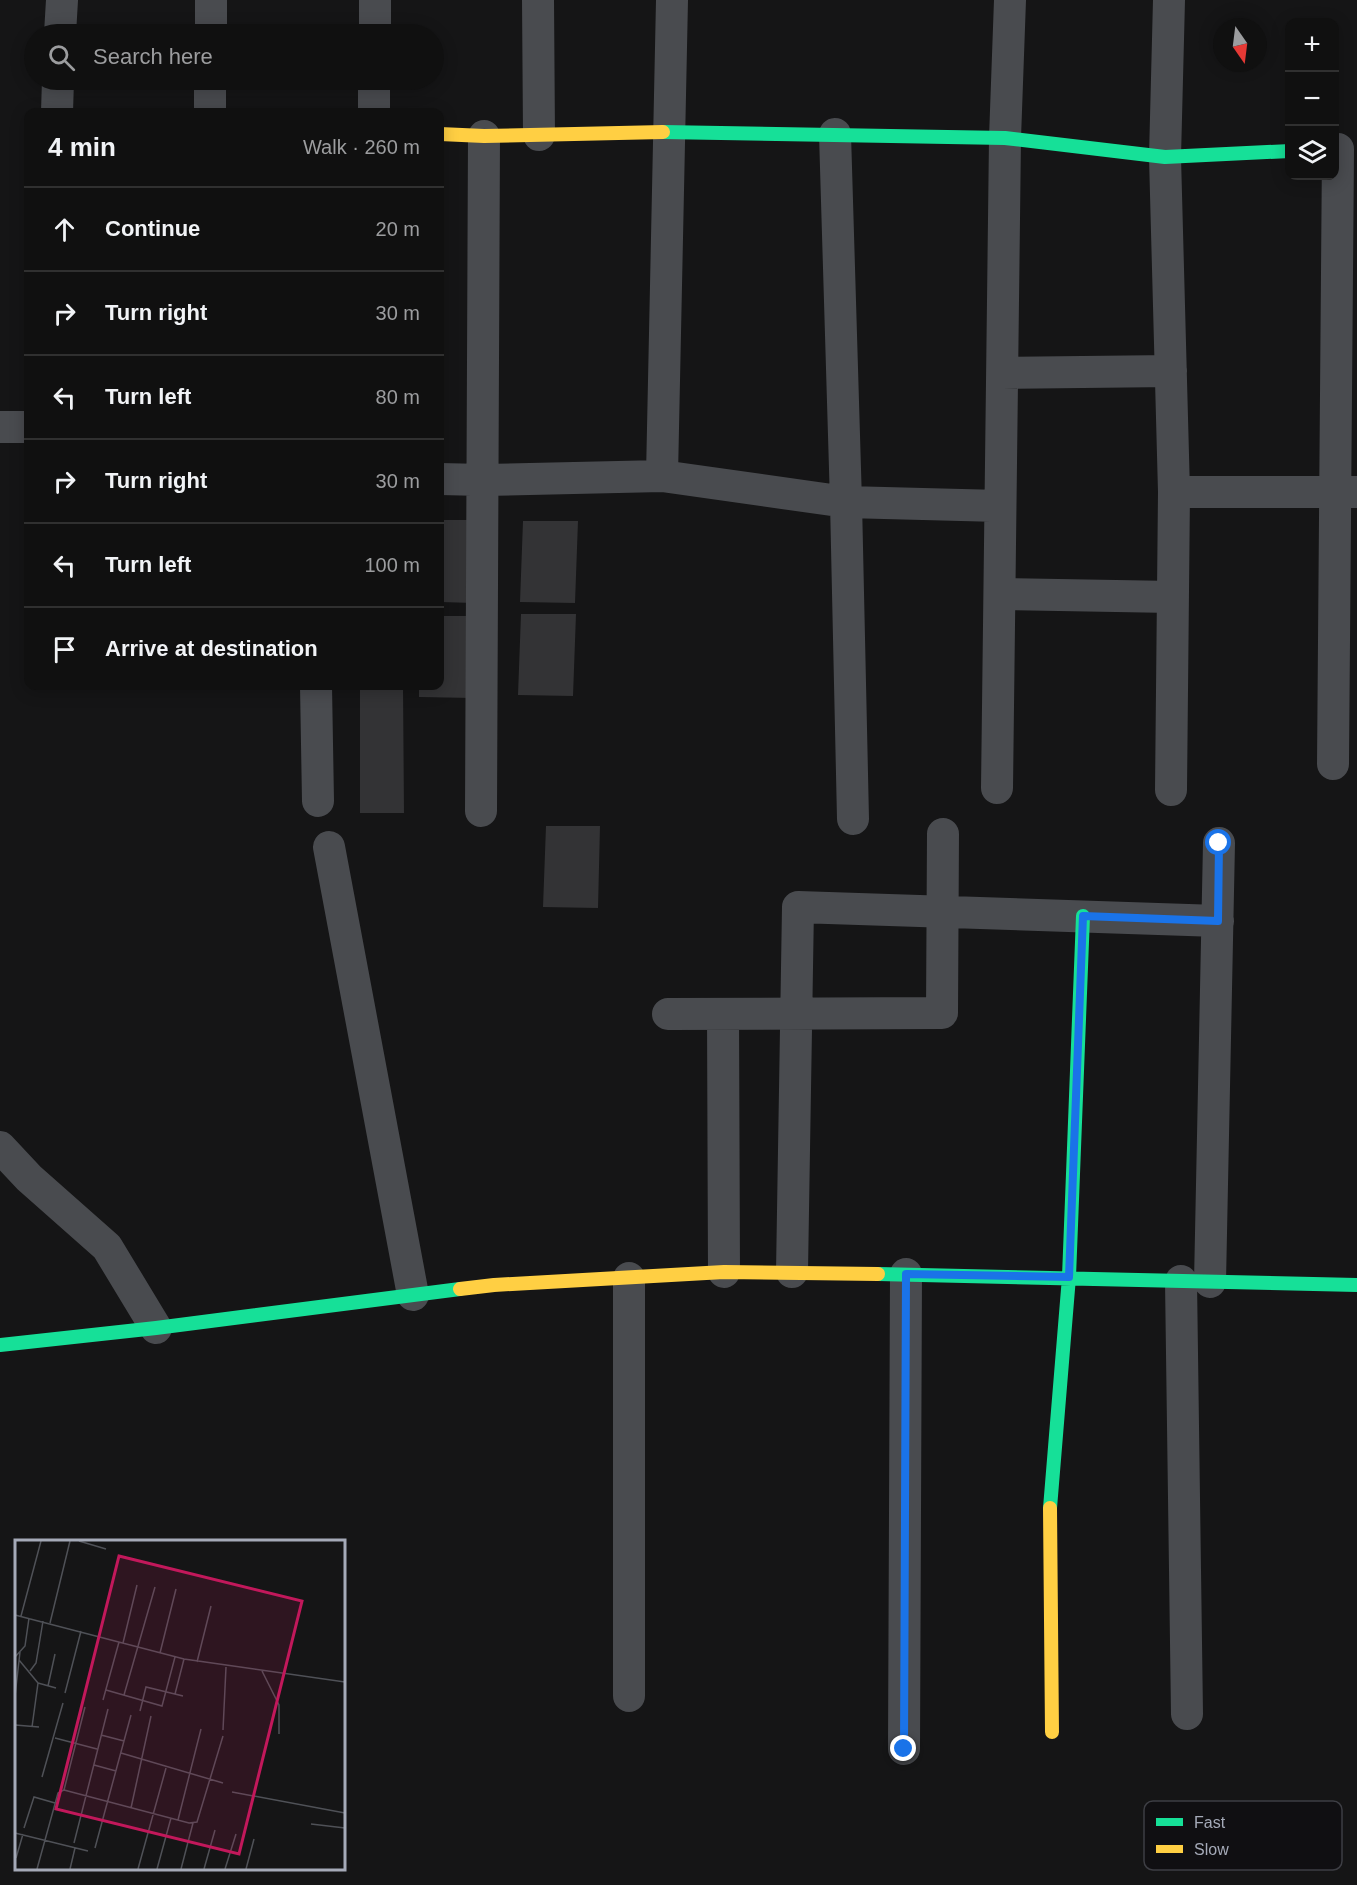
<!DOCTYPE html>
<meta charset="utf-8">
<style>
body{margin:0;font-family:Helvetica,sans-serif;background:#1e1e1e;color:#f1f3f6}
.controls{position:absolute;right:18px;top:18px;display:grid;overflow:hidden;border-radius:12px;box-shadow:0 3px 15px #0003}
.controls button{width:54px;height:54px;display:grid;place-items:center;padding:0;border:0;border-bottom:2px solid #303030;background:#101010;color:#f1f3f6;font:30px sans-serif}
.compass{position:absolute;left:1213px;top:18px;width:54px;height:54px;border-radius:50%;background:#101010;box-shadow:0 3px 15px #0003;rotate:166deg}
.stop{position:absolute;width:18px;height:18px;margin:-14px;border:4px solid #1a73e8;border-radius:50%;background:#fff}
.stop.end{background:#1a73e8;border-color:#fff;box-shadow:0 2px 6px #0008}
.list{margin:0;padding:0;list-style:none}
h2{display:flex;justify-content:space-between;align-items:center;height:78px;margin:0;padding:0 24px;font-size:26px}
h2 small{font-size:20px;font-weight:400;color:#9c9d9f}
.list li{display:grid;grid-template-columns:39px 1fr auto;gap:18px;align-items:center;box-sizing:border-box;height:84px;padding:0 24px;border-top:2px solid #303030}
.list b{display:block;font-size:22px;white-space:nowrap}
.list em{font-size:20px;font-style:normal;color:#9c9d9f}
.icon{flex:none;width:33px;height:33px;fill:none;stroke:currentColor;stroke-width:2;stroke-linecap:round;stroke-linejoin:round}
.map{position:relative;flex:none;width:1357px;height:1885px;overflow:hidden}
.search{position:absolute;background:#101010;box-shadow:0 3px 15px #0003;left:24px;top:24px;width:420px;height:66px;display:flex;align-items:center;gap:15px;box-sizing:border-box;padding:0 21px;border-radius:33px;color:#9c9d9f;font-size:22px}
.panel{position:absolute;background:#101010;box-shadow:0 3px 15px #0003;left:24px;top:108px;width:420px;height:582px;border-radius:12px}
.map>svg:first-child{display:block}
.building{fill:#333335}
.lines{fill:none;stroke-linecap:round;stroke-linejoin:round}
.street{stroke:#494b4f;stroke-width:32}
.fast{stroke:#16e098;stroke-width:14}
.slow{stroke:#ffcf43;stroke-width:14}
.route{stroke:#1a73e8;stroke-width:8}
.inset-road{fill:none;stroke:#4f5157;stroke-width:1.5}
.view{fill:#c2185b;fill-opacity:0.15;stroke:#c2185b;stroke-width:3}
.inset-edge{fill:none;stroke:#a5aab8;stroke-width:3}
.key{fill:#100f12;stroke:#3d3e44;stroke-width:1.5}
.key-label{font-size:16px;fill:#a5aab8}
</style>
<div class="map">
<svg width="1357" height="1885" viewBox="0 0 1357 1885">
<rect width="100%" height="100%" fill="#151516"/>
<path class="building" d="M440 520H477L474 603 440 602Z
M523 521H578L575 603 520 602Z
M521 614H576L573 696 518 695Z
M440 616H476L473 698 419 697V686H440Z
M360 686H403L404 813H360Z
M546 826H600L598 908 543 907Z"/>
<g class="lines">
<path class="street" d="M538 0 539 135
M1169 0 1165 157 1174 492 1171 790
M60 34 62 0
M211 34V0
M375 34V0
M57 112 58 80
M210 112V80
M374 112V80
M835 134 846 502 853 819
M1003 373 1171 371
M0 427H28
M662 476 672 0
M440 479 483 480 662 476 846 502 1000 506
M1174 492H1356
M1000 594 1173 597
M316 686 318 801
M1333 764 1338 149
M997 788 1005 138 1010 0
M481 811 484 136
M329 847 413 1295
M668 1014 942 1013 943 834
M723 1014 724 1272
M0 1147 29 1178 107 1247 156 1328
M792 1272 798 907 1218 921
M1181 1281 1187 1714
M1210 1282 1219 843
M629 1696V1278
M904 1749 906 1274"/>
<path class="fast" d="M663 132 1005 138 1165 157 1290 151
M878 1274 1357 1285
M0 1345 156 1328 460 1289
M1050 1508 1069 1277 1083 916"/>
<path class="slow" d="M440 134 484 136 663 132
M460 1289 494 1285 724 1272 878 1274
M1050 1508 1052 1732"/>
</g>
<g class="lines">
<path class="route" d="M904 1749 906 1274 1069 1277 1083 916 1218 921 1219 843"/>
</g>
<g transform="translate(15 1540)">
<rect width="330" height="330" fill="#151516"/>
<path class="inset-road" d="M64 1 91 9M0 75 169 119 330 142M6 76 26 1M35 83 55 1M108 103 122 45M145 113 161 49M0 117 10 106 14 78M4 120 23 143 17 187M182 122 196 66M15 131 21 123 28 81M247 131 264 165V194M23 143 41 148M33 146 40 114M91 150 147 166 160 117M50 153 66 91M160 154 169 119M109 155 140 47M0 156 5 112M88 160 104 102M125 171 131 147 168 156M0 185 24 187M208 190 211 127M86 195 109 201M40 198 82 209M106 213 208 243M79 225 101 231M27 237 48 163M49 250 174 283 182 282 208 196M217 252 330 273M116 268 136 176M163 280 186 189M296 284 330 288M9 288 19 257 40 263M0 293 73 311M59 303 93 169M80 308 116 175M1 318 8 294M22 329 43 253 49 250 70 167M55 329 60 308M123 329 151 228M142 329 156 278M166 329 178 283M189 329 200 290M210 329 221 294M231 329 239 299"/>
<path class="view" d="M104 16 287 61 224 314 41 269Z"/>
<rect width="330" height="330" class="inset-edge"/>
</g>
<rect x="1144" y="1801" width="198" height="69" rx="9" class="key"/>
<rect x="1156" y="1818" width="27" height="8" fill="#16e098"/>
<rect x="1156" y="1845" width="27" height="8" fill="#ffcf43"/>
<g class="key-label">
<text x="1194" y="1828">Fast</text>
<text x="1194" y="1855">Slow</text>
</g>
</svg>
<div class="controls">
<button>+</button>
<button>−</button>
<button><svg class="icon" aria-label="layers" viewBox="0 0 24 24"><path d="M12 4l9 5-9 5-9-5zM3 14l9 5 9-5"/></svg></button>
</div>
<svg class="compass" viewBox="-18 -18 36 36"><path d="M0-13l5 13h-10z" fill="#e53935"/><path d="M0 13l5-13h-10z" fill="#9c9d9f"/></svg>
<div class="stop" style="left:1219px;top:843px"></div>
<div class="stop end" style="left:904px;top:1749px"></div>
<div class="search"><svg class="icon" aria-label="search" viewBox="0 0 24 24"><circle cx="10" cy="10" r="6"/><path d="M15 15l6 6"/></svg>Search here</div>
<section class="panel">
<h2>4 min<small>Walk · 260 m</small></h2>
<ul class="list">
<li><svg class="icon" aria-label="ahead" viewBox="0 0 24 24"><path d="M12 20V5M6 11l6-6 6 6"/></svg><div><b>Continue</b></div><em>20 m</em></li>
<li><svg class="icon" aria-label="right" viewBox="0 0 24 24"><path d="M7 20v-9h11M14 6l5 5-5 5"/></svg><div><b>Turn right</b></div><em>30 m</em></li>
<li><svg class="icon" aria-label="left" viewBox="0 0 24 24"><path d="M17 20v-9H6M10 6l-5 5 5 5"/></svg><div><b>Turn left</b></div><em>80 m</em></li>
<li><svg class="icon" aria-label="right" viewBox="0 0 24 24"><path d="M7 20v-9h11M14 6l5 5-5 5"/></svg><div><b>Turn right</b></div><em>30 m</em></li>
<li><svg class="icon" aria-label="left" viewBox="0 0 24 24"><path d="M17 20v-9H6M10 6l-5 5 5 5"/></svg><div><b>Turn left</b></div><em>100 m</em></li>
<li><svg class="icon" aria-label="arrive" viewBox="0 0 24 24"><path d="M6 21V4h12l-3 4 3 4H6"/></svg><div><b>Arrive at destination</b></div></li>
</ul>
</section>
</div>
